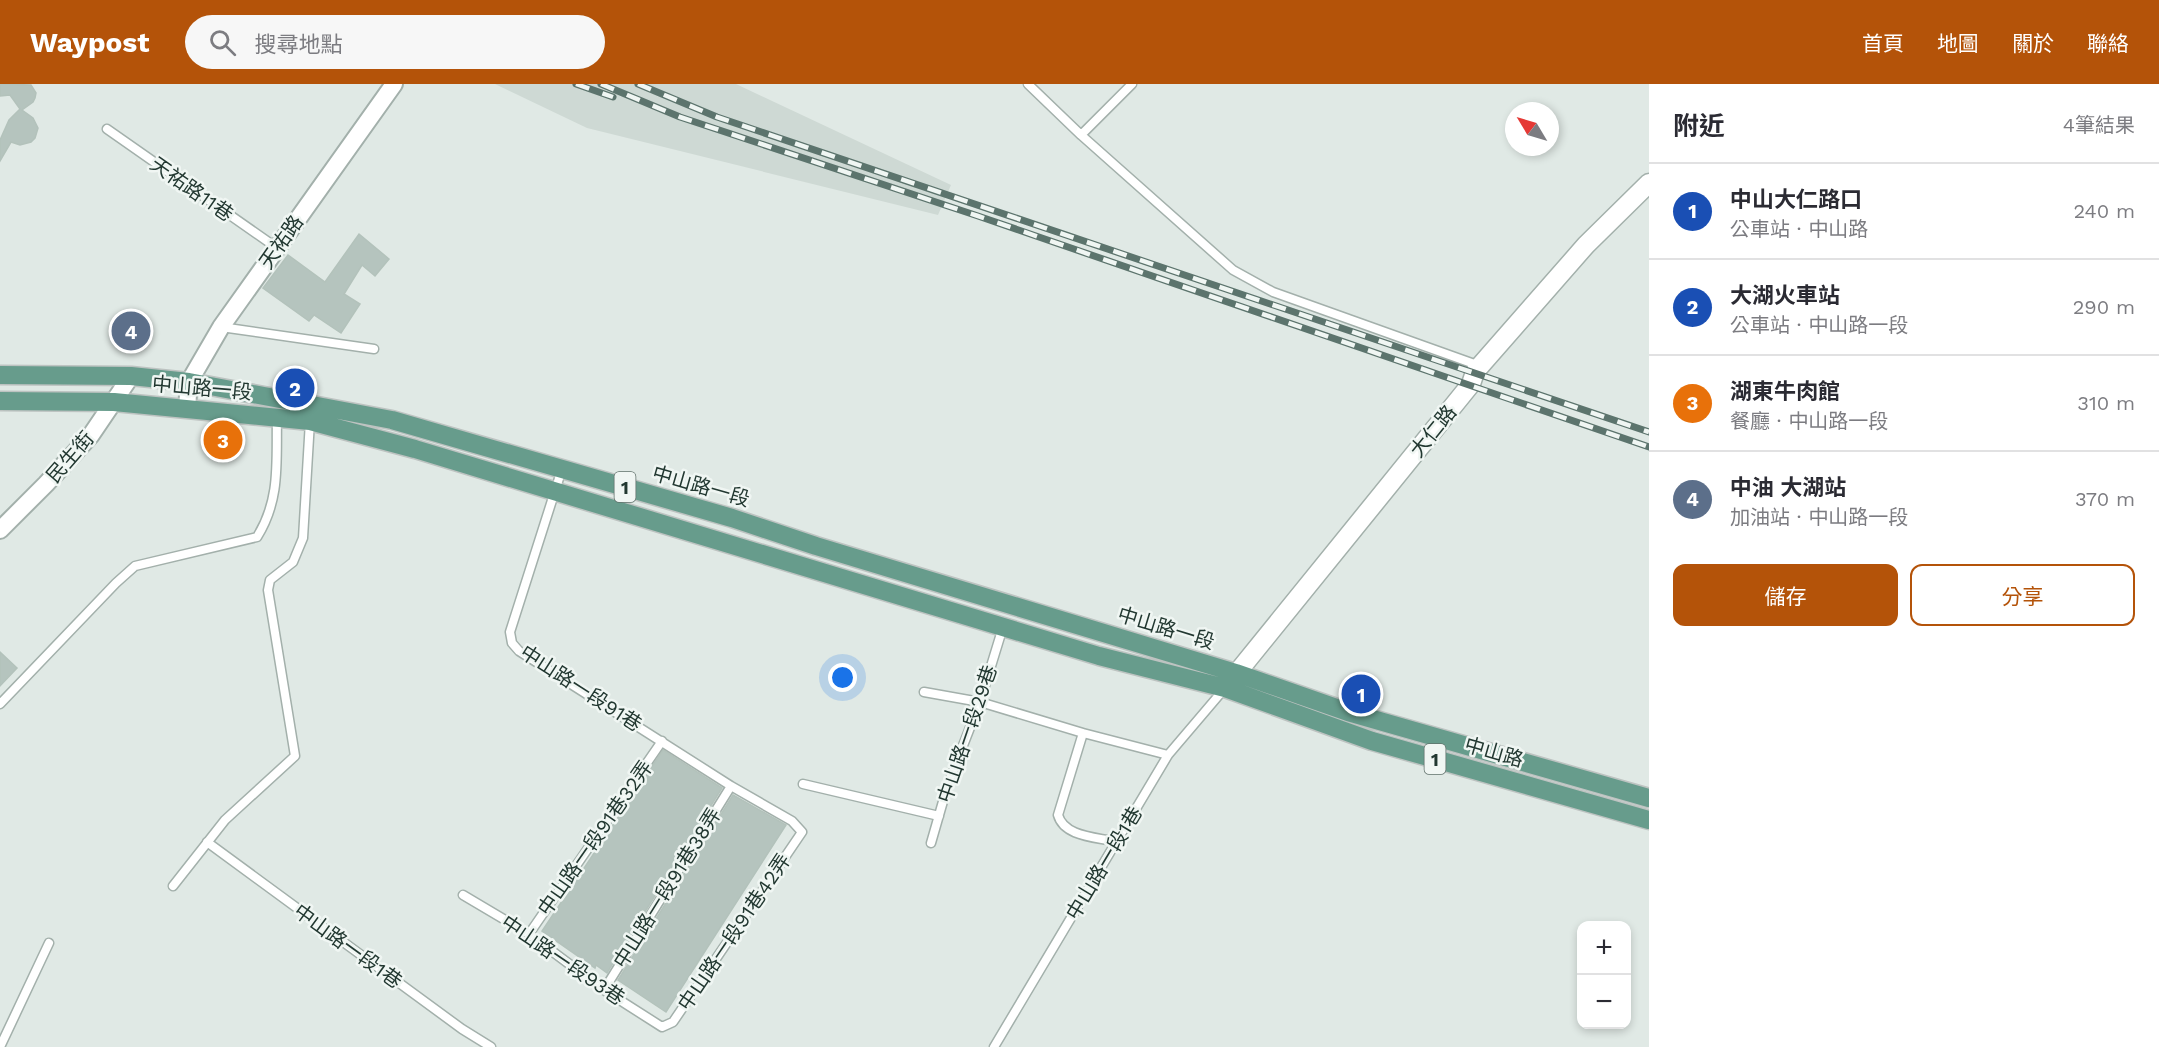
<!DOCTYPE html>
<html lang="zh-TW">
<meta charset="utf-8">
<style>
body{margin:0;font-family:"Work Sans","Noto Sans TC",sans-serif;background:#f7f7f7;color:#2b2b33}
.controls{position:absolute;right:18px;bottom:18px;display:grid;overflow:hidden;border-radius:12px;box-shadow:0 3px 9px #0003}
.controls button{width:54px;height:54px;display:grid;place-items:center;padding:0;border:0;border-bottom:2px solid #e1e1e2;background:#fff;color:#2b2b33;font:30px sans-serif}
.compass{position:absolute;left:1505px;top:18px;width:54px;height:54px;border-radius:50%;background:#fff;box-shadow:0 3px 9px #0003;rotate:308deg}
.you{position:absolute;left:843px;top:594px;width:21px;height:21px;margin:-15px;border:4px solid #fff;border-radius:50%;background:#1a73e8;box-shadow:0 0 0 9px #1a73e833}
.badge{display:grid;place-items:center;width:39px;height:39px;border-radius:50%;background:#b45309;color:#fff;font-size:20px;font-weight:700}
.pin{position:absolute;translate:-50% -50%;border:3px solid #fff;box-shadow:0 2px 6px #0006}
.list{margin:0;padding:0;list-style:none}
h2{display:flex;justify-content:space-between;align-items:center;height:78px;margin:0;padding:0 24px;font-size:26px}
h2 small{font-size:20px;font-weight:400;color:#7c7c81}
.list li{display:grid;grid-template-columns:39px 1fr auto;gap:18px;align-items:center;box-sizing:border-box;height:96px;padding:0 24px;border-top:2px solid #e1e1e2}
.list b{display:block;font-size:22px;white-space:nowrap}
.list p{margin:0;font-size:20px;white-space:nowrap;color:#7c7c81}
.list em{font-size:20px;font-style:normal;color:#7c7c81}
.actions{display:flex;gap:12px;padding:18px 24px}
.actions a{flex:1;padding:14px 0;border:2px solid #b45309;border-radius:12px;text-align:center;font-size:21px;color:#b45309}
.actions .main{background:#b45309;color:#fff}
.icon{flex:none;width:33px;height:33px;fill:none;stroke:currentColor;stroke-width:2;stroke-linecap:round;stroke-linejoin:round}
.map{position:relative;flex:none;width:1649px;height:963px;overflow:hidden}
header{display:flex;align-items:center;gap:36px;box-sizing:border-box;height:84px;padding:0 30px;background:#b45309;color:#fff}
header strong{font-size:28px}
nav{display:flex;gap:33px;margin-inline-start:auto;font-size:21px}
.search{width:420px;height:54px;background:#f7f7f7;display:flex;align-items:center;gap:15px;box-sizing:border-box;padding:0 21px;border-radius:33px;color:#7c7c81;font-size:22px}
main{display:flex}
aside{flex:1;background:#fff}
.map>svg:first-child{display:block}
.built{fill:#ced9d4}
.building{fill:#b5c4be;stroke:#b3c2bb;stroke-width:1.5}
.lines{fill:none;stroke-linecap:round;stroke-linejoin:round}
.service-casing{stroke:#a3b0ab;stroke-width:11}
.minor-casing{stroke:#a3b0ab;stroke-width:20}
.tertiary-casing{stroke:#a3b0ab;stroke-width:21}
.primary-casing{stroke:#bdc3c1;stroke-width:21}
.service{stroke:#fff;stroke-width:8}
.minor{stroke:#fff;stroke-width:16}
.tertiary{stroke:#fff;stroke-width:18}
.primary{stroke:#679c8c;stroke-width:18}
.rail-casing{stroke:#5c746d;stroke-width:7}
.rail{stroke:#f0f6f3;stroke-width:4.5;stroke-dasharray:14;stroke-linecap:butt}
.labels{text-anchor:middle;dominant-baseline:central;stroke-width:5;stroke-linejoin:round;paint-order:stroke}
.shield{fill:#f0f6f3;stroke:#60716b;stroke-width:1.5}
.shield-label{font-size:18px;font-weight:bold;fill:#223831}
.street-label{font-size:20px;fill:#223831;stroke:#f0f6f3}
</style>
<header>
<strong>Waypost</strong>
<div class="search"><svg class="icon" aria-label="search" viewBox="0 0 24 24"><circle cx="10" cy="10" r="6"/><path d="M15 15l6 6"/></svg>搜尋地點</div>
<nav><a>首頁</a><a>地圖</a><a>關於</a><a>聯絡</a></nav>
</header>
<main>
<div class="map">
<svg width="1649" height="963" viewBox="0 0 1649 963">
<rect width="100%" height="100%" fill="#e0e9e5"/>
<path class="built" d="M495 0H736L951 101 938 131 587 44Z"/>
<path class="building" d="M0 0 31 1 36 9 35 14 33 18 22 26 33 34 38 44 35 54 31 58 20 61 11 58 0 77V56L9 36 20 25 10 11 0 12Z
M359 150 389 175 375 192 362 181 344 210 360 220 341 249 314 231 309 237 263 204 288 171 325 198Z
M0 568 17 584 0 602Z
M663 666 722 704 607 889 596 881 595 884 542 847Z
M733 711 786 741 666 928 618 896Z"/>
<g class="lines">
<defs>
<path id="service" d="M1028 0 1081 51 1233 186 1273 208 1480 282
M107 45 277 164
M1081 51 1132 0
M221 243 374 265
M924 608 980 618 1083 649 1168 671
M0 620 116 499 135 482 257 453C281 415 276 377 277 334
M1083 649 1058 731C1064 753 1097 753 1116 758
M803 700 939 732
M207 758 462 945 491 963
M931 759 948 700 980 618 1003 543
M173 802 225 736 295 672 268 506 270 496 293 478 303 454 310 337
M463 811 529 850 604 906 662 943 673 938 802 748 792 737 731 702 519 567 512 559 510 548 562 385
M529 850 662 657
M604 906 731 702
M0 963 49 859
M994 963 1168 671 1225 604"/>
<path id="minor" d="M187 324 189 298 221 243 394 0
M0 446 46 400 91 351 131 292"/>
<path id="tertiary" d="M1228 600 1471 300 1475 288 1480 282 1586 161 1649 99"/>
<path id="primary" d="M0 291 131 292 189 298 392 336 732 434 816 462 1236 589 1348 628 1649 714
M0 317 114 318 310 337 415 365 1099 572 1225 604 1372 657 1649 736"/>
</defs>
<use href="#service" class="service-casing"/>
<use href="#minor" class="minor-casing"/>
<use href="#tertiary" class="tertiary-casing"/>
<use href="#primary" class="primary-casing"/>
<use href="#service" class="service"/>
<use href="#minor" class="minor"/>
<use href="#tertiary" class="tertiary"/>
<use href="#primary" class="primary"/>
<defs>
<path id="rail" d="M576 0 613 13
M601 0 680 33 978 132 1649 363
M638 0 717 33 1649 348"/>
</defs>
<use href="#rail" class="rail-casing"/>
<use href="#rail" class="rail"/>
</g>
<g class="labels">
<g class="shield">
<rect x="614.5" y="388" width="21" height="30" rx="4.5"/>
<rect x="1424.5" y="660" width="21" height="30" rx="4.5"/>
</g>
<g class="shield-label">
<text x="625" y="403">1</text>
<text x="1435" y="675">1</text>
</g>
<g class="street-label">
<text transform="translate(192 105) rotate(35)">天祐路11巷</text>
<text transform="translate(281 158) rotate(-55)">天祐路</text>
<text transform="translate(202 304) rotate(5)">中山路一段</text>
<text transform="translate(1433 347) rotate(-51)">大仁路</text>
<text transform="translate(70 373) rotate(-49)">民生街</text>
<text transform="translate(701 402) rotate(16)">中山路一段</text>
<text transform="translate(1166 544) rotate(17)">中山路一段</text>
<text transform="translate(581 604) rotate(33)">中山路一段91巷</text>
<text transform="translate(967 650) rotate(-71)">中山路一段29巷</text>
<text transform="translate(1494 668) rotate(16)">中山路</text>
<text transform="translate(595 754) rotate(-55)">中山路一段91巷32弄</text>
<text transform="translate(1104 779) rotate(-59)">中山路一段1巷</text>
<text transform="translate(667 804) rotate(-58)">中山路一段91巷38弄</text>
<text transform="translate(734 848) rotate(-56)">中山路一段91巷42弄</text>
<text transform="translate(348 862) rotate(36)">中山路一段1巷</text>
<text transform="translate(563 876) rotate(34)">中山路一段93巷</text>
</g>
</g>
</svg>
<div class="controls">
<button>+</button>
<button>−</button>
</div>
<svg class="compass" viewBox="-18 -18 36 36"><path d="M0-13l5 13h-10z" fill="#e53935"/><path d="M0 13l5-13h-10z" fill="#7c7c81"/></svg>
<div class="you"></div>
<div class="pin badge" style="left:1361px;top:610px;background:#1a4fb4">1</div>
<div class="pin badge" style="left:295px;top:304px;background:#1a4fb4">2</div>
<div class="pin badge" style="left:223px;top:356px;background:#e8710a">3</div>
<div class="pin badge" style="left:131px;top:247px;background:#5c6f8a">4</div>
</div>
<aside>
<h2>附近<small>4筆結果</small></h2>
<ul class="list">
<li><span class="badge" style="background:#1a4fb4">1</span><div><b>中山大仁路口</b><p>公車站 · 中山路</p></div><em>240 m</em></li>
<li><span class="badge" style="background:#1a4fb4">2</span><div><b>大湖火車站</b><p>公車站 · 中山路一段</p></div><em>290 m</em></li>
<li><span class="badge" style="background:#e8710a">3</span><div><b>湖東牛肉館</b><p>餐廳 · 中山路一段</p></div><em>310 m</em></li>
<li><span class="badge" style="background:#5c6f8a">4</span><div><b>中油 大湖站</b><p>加油站 · 中山路一段</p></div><em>370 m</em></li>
</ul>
<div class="actions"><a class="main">儲存</a><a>分享</a></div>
</aside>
</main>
